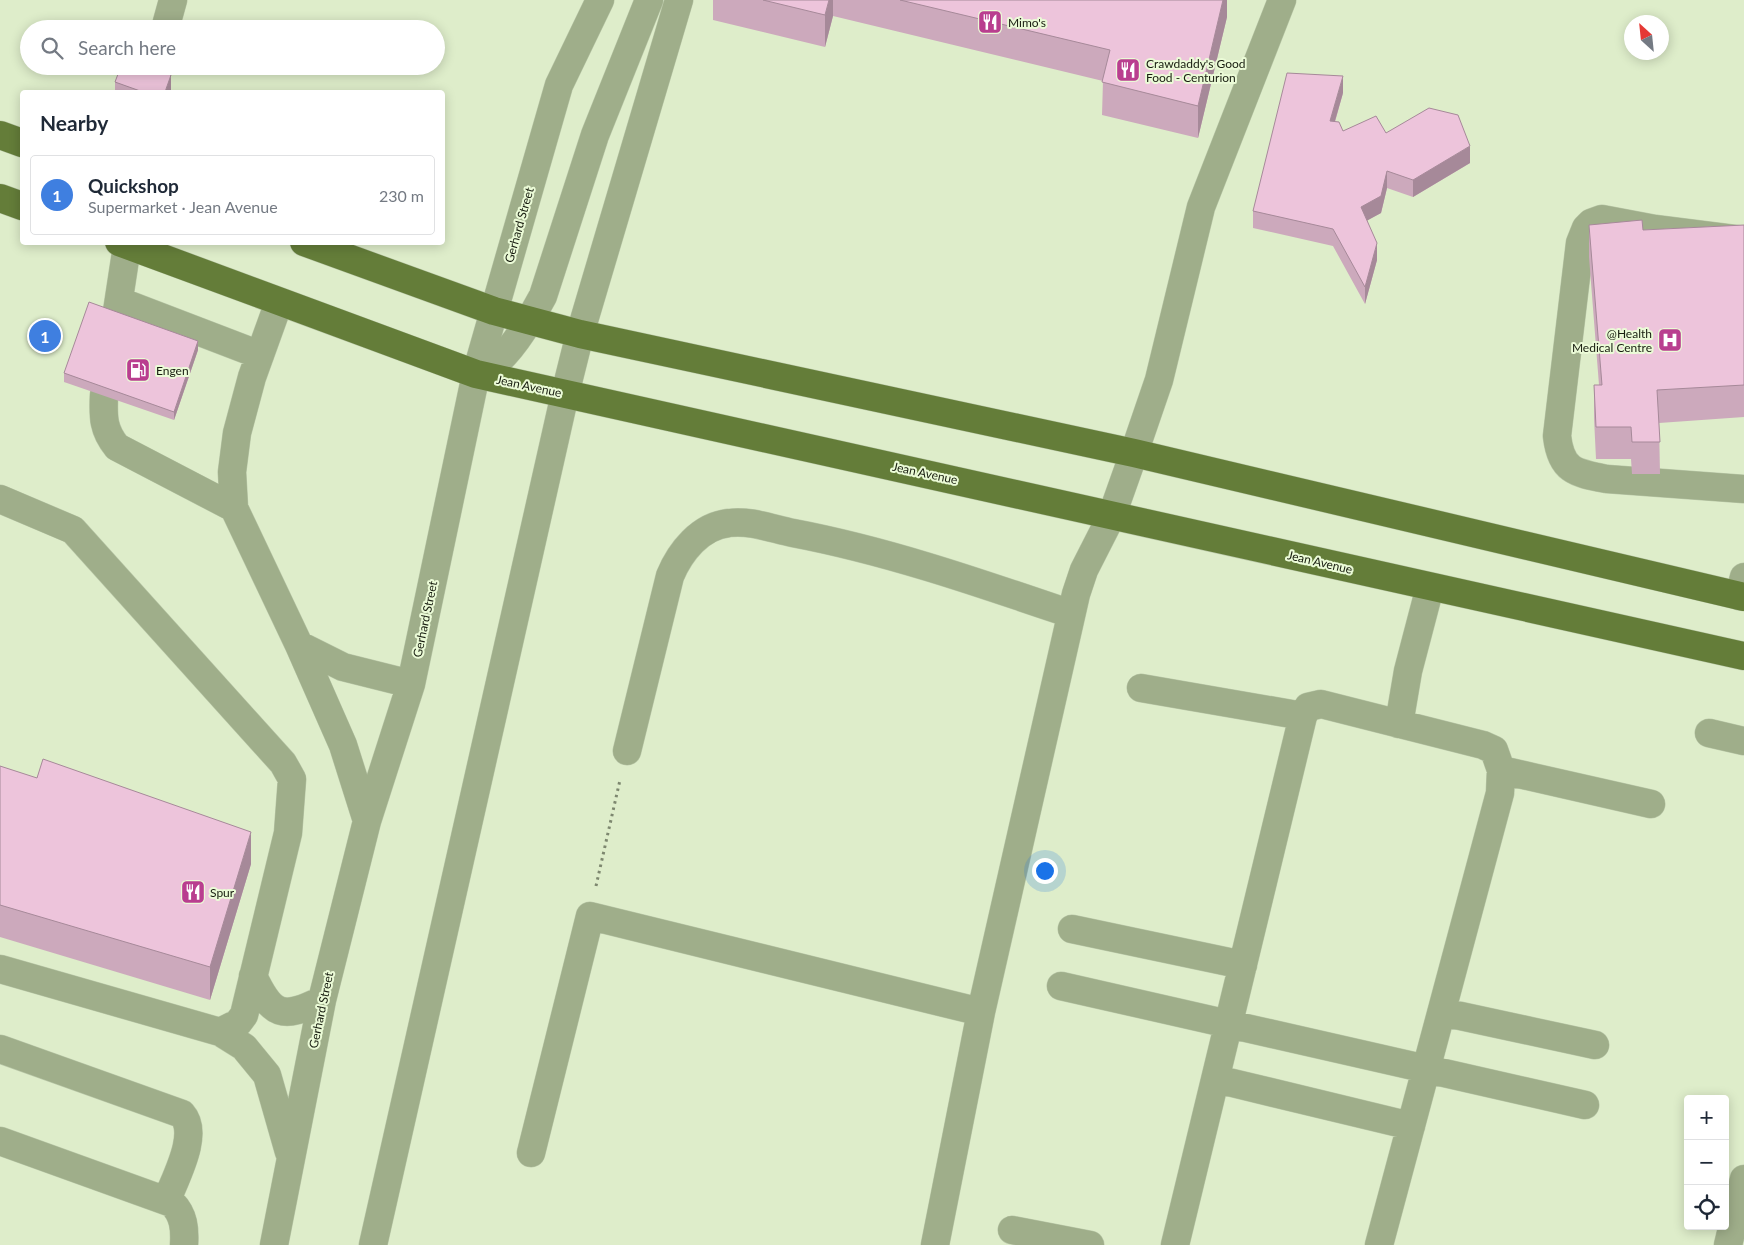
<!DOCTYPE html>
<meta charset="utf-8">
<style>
body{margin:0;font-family:Lato,sans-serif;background:#f6f6f7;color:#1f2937}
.controls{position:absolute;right:15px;bottom:15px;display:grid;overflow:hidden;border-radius:5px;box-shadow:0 2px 12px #0003}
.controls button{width:45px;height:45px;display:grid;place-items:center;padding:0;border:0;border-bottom:1px solid #e0e1e3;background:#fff;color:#1f2937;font:25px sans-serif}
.compass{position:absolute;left:1624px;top:15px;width:45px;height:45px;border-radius:50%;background:#fff;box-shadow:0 2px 12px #0003;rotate:333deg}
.you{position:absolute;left:1044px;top:870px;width:18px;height:18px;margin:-12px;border:4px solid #fff;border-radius:50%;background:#1a73e8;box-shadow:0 0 0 8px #1a73e833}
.badge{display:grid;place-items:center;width:32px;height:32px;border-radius:50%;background:#db2777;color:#fff;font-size:16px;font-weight:700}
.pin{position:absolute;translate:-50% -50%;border:2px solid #fff;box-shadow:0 1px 5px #0006}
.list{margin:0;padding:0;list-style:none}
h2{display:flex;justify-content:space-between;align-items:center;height:65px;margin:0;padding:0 20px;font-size:21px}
h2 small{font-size:16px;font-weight:400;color:#747a83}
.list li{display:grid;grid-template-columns:32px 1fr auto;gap:15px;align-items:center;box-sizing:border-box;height:80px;margin:0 10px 10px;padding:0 10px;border:1px solid #e0e1e3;border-radius:5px}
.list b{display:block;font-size:19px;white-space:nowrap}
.list p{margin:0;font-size:16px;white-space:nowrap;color:#747a83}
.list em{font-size:16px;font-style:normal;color:#747a83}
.icon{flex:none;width:28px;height:28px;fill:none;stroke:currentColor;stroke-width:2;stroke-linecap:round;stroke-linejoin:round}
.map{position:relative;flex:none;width:1744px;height:1245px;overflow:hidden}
.search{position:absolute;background:#fff;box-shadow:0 2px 12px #0003;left:20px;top:20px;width:425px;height:55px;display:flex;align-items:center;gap:12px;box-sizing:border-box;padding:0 18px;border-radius:28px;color:#747a83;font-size:19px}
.panel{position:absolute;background:#fff;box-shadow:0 2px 12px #0003;left:20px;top:90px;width:425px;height:155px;border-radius:5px}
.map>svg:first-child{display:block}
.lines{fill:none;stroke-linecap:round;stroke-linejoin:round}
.minor-casing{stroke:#bac8a9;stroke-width:29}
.major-casing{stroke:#bac8a9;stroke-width:29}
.path{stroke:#7d876f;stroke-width:3;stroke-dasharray:2.5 4;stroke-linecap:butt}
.minor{stroke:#9fae8a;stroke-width:28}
.major{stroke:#647d39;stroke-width:28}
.wall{fill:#cca9bc}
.shaded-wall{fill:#a68999}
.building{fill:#edc4db;stroke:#a68999}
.labels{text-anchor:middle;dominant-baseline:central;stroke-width:4;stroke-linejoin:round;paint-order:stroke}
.poi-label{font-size:12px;fill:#181d10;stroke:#ebfbd7;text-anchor:start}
.street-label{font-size:12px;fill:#181d10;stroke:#ebfbd7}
</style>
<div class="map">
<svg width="1744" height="1245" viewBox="0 0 1744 1245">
<rect width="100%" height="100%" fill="#deedca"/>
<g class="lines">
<defs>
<path id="minor" d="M165 29 173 0
M1744 240 1655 229 1602 219 1591 223 1586 228 1580 243 1557 436C1561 471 1575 473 1607 479L1744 489
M119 301 260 355
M279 302 252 377 237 433 232 472 234 508 299 645 343 745 367 821
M116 318 127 246
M476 374C483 370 491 367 497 362 516 345 531 318 543 296L595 135 649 0
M104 395C103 417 103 430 117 447L234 508
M0 499 73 530 283 763 292 779 288 833 244 1015 238 1023 220 1032 0 969
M1739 596 1744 577
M299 645 343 667 411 684
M1141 688 1303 716
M1399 724 1408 671 1430 587
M1709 733 1744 741
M627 751 670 576C680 552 700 526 729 523 750 520 773 529 793 533 888 551 980 583 1071 614
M1501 770 1651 804
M1072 929 1243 965
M253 976C272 1016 282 1020 322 1000
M1061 986 1585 1105
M1442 1012 1595 1045
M220 1032 244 1047 267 1075 289 1152
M0 1049 182 1114C200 1134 175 1178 167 1200
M1216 1079 1411 1126
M0 1141 172 1203C184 1215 185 1229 184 1245
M531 1153 590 916 981 1012
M1012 1230 1090 1245
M274 1245 322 1000 367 821 411 684 476 374 559 85 600 0
M373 1245 565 394 580 334 679 0
M935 1245 981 1012 1076 594 1084 570 1112 515 1134 453 1159 380 1201 207 1282 0
M1175 1245 1303 716 1308 707 1321 704 1483 745 1494 750 1501 770 1500 793 1379 1245
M1728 1245 1744 1179"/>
<path id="major" d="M0 135 22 143
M0 198 22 206
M119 242 476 374 1744 656
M304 242 494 311 580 334 1134 453 1744 597"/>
</defs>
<use href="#minor" class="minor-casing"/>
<use href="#major" class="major-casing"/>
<path class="path" d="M596 886 620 780"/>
<use href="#minor" class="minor"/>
<use href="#major" class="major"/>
</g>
<path class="wall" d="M713 0H1227V17L1198 138 1102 115 1103 81 833 16 825 47 713 20Z
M115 82 171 92H115Z
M1343 93 1335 122 1343 131 1386 133 1470 163 1413 197 1387 188 1381 213 1367 220 1377 260 1365 304 1333 246 1253 228V211Z
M1589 225 1643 230 1744 225V417L1659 423 1660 474H1632L1631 459H1596L1594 418V385H1599L1589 257Z
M198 350 174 420 64 382V373Z
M0 766 251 864 210 1000 0 937Z"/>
<path class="shaded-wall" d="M829 0H833V16L825 47V15Z
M1223 0H1227V17L1198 138V106Z
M171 75V92H165Z
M1343 76V93L1330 138V121Z
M1470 146V163L1413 197V180Z
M1387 171V188L1381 213 1361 224V207Z
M1377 243V260L1365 304V287Z
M198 341V350L174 420V412Z
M251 832V864L210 1000V967Z"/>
<path class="building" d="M763 0H829L825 15Z
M900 0H1223L1198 106 1102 82 1110 50Z
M121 66H146L171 75 165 92H143L115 82Z
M1287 73 1343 76 1330 121 1339 122 1343 131 1376 116 1386 133 1429 108 1458 115 1470 146 1413 180 1387 171 1381 196 1361 207 1377 243 1365 287 1333 229 1253 211Z
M1642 220 1643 230 1744 225V385L1657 390 1660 442H1632L1631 427H1596L1594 385H1602L1589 225Z
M89 302 198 341 174 412 64 373Z
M43 759 251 832 210 967 0 905V766L37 778Z"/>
<defs>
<symbol id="restaurant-square" viewBox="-11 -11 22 22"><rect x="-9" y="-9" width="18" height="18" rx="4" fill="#b93e8f" stroke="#ebfbd7"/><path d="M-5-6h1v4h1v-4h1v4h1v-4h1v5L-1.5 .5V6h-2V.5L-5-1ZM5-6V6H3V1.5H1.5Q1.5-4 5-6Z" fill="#fff"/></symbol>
<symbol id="hospital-square" viewBox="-11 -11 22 22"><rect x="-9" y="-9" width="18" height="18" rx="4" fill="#b93e8f" stroke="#ebfbd7"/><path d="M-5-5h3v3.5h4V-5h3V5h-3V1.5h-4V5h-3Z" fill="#fff"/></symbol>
<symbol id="fuel-square" viewBox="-11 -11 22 22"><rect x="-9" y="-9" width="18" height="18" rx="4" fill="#b93e8f" stroke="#ebfbd7"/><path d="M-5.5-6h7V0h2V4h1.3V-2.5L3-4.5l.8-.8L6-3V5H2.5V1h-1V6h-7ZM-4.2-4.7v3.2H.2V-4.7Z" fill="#fff"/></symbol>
</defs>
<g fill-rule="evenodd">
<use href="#restaurant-square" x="976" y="8" width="28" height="28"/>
<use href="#restaurant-square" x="1114" y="56" width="28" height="28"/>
<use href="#hospital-square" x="1656" y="326" width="28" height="28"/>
<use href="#fuel-square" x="124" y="356" width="28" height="28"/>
<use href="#restaurant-square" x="179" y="878" width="28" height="28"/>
</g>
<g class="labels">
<g class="poi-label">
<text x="1008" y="22">Mimo's</text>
<text x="1146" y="63">Crawdaddy's Good<tspan x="1146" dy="14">Food - Centurion</tspan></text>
<text x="1652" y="333" text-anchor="end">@Health<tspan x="1652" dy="14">Medical Centre</tspan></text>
<text x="156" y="370">Engen</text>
<text x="210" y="892">Spur</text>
</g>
<g class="street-label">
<text transform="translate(519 225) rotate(-74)">Gerhard Street</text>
<text transform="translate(529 386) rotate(12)">Jean Avenue</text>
<text transform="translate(925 473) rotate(12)">Jean Avenue</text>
<text transform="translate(1320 562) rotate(13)">Jean Avenue</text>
<text transform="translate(425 619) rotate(-78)">Gerhard Street</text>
<text transform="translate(321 1010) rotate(-78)">Gerhard Street</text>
</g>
</g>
</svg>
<div class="controls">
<button>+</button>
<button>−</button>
<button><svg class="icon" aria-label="locate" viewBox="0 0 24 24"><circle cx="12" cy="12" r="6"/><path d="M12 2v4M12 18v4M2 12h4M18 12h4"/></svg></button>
</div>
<svg class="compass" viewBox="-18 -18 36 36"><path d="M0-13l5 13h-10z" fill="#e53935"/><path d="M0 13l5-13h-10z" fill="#747a83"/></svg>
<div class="you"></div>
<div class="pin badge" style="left:45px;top:336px;background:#3f7fe0">1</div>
<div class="search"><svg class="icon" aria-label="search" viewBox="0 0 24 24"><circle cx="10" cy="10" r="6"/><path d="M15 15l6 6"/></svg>Search here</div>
<section class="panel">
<h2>Nearby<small></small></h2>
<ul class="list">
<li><span class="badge" style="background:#3f7fe0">1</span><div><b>Quickshop</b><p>Supermarket · Jean Avenue</p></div><em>230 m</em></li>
</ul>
</section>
</div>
